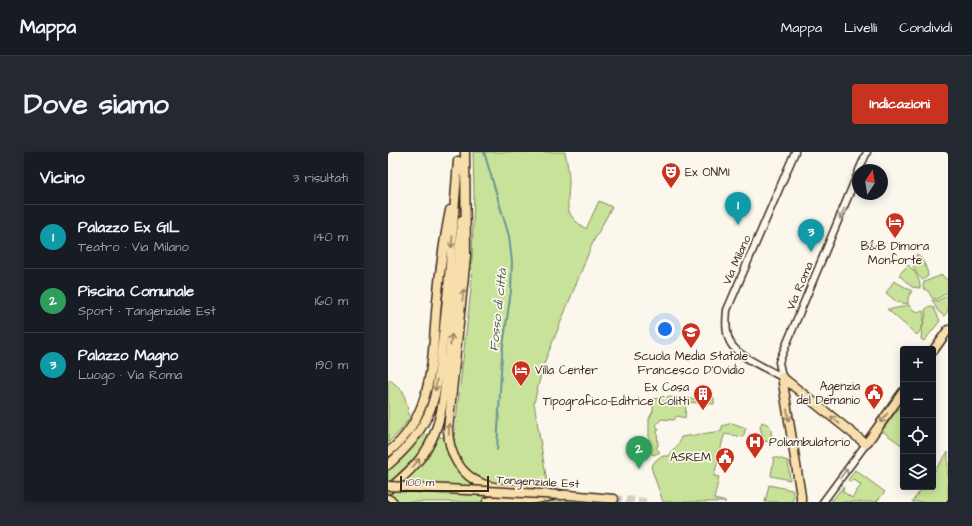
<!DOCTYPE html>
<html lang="it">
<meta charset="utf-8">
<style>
body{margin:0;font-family:"Architects Daughter",sans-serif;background:#242831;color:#f1f3f6}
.controls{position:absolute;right:12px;bottom:12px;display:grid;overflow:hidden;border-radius:4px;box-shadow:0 2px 10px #0003}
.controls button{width:36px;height:36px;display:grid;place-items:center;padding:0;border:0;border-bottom:1px solid #363941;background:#171b24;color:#f1f3f6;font:20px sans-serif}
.compass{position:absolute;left:464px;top:12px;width:36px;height:36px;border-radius:50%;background:#171b24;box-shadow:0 2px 10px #0003;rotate:12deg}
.scale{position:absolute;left:12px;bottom:10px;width:89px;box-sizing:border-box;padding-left:4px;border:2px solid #3b2a1e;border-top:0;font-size:11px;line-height:14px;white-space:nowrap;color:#3b2a1e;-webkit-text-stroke:3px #fbf7ec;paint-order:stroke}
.you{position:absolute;left:277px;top:177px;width:14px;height:14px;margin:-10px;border:3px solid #fff;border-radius:50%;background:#1a73e8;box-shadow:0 0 0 6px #1a73e833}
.badge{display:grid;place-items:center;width:26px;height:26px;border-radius:50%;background:#c8321e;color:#fff;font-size:13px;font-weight:700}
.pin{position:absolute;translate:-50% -33px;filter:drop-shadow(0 1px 2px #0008)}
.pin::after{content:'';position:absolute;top:21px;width:14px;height:12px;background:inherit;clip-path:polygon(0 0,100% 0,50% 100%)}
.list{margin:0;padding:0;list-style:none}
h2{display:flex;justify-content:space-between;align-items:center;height:52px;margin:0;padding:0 16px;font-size:17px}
h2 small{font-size:13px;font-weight:400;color:#9ea1a6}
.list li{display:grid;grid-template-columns:26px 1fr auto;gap:12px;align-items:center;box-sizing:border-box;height:64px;padding:0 16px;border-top:1px solid #363941}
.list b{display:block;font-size:15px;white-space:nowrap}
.list p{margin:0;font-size:13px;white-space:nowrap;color:#9ea1a6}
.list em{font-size:13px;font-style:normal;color:#9ea1a6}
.icon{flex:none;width:22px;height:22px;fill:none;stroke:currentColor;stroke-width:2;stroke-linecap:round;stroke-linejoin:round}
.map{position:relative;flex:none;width:560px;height:350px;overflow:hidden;border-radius:4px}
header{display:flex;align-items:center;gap:24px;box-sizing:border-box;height:56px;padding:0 20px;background:#171b24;border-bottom:1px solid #363941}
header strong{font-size:19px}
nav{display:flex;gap:22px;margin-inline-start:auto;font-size:14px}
.intro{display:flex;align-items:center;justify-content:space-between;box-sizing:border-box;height:96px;padding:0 24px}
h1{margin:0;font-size:28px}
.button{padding:10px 18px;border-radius:4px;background:#c8321e;color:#fff;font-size:14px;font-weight:700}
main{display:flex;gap:24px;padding:0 24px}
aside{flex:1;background:#171b24;border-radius:4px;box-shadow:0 2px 10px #0003}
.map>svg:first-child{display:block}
.green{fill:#c8e399;stroke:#82865c}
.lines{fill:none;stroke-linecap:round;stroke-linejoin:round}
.stream{stroke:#6a9397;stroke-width:2}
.major-tunnel{stroke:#d5cec3;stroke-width:8;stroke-dasharray:8 4;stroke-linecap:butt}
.minor-casing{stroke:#3b2a1e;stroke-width:9}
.major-casing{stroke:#3b2a1e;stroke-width:11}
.minor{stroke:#fbf7ec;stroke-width:6}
.major{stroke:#f8deab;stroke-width:8}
.major-bridge-casing{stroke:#3b2a1e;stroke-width:11;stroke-linecap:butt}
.major-bridge{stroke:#f8deab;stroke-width:8}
.oneway{stroke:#9b9085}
.oneway2{stroke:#9a8464}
.labels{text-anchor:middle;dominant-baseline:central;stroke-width:3.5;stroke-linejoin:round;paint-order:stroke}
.poi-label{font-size:12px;fill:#3b2a1e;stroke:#fbf7ec;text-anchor:start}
.street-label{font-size:12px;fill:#3b2a1e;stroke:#fbf7ec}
.water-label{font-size:13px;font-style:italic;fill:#4f5650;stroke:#fbf7ec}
</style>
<header>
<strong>Mappa</strong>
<nav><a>Mappa</a><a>Livelli</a><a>Condividi</a></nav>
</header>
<div class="intro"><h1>Dove siamo</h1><a class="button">Indicazioni</a></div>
<main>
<aside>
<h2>Vicino<small>3 risultati</small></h2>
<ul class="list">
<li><span class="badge" style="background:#0f9aa8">1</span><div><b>Palazzo Ex GIL</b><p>Teatro · Via Milano</p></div><em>140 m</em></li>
<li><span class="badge" style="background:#2e9e5b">2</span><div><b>Piscina Comunale</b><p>Sport · Tangenziale Est</p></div><em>160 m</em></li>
<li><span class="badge" style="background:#0f9aa8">3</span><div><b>Palazzo Magno</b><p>Luogo · Via Roma</p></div><em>190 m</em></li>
</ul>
</aside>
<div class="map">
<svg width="560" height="350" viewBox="0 0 560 350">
<rect width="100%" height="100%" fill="#fbf7ec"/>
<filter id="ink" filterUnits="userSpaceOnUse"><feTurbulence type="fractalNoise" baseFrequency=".025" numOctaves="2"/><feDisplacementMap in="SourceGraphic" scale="8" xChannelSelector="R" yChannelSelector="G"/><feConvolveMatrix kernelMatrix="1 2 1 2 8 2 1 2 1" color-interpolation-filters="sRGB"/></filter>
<g filter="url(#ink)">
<path class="green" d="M85 0H177C179 10 181 21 181 31 180 56 175 61 198 77L211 49 224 55 205 90 155 214 146 251 159 330 181 350H0V308L39 282 67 288 69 260 83 137 86 42Z
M529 102C534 105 540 118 540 124L535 128C529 124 526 117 524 110Z
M520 113C526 118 533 128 532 136L524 135 511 123Z
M554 123 560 129V140L549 147 544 146 541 140 535 136 536 130Z
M506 129 524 139 520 145V152L509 150 498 141Z
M560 143V159L556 164 550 159 544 148 550 149Z
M521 153C524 158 529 161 535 159 538 166 534 178 529 183L499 157C506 158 514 154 521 153Z
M541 154 546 156 552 169 536 189 533 187 534 177 538 163 537 158Z
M1 227 15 239 22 265 13 278 0 291V228Z
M280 245 305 247 324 245 326 246V252L298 250 297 266 289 264 286 268 273 267 268 273 271 278 269 279 270 294 268 296 272 300 266 303 261 300V267L265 259V247Z
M511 256 515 259V294L494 279Z
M374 270 381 273C384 279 384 284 382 290L376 289 372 275Z
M344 271 358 276 355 285 337 282 335 287 326 324 331 325 326 347 338 350H275L263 315C267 308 272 303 281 304 285 297 292 293 293 285L334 279V274Z
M560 300V350H524L535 335H545V321Z
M386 305 400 309 402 328 383 324Z
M467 318 497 340 488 350H443L455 335 456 336 454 339 464 346 473 333 465 327 463 330 460 328Z
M381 333 404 338 406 344 404 350H377Z"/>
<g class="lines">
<path class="stream" d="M96 0 121 84 124 110 123 139 114 201 109 298"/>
<path class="major-tunnel" d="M226 347 259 350"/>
<defs>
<path id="minor" d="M471 18 479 0
M394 225C380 217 348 204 342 190 337 180 338 168 339 158L407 0
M394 225 391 210 470 21
M435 350 478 292"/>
<path id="major" d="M77 0 78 104 60 278C61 302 72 323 95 332 109 338 127 336 142 337
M545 199 560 178
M394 225 478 292 515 240
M394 225 413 344V350
M0 300C47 265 44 201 49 149 52 118 56 88 62 58
M0 313C17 298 30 284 40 263 50 241 51 216 54 192 62 131 65 70 70 9
M1 337C16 324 30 312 40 295 55 269 56 239 60 210 66 163 70 115 74 68
M169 342 226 347
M0 347 5 350
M99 350 109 347 142 348 164 344"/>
</defs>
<use href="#minor" class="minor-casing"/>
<use href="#major" class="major-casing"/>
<use href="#minor" class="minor"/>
<use href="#major" class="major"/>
<defs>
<path id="major-bridge" d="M0 334 175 343"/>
</defs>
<use href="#major-bridge" class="major-bridge-casing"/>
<use href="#major-bridge" class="major-bridge"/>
</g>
<defs><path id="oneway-shaft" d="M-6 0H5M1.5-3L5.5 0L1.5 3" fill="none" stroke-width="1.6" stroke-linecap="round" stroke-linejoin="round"/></defs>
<g class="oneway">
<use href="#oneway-shaft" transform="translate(454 62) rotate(112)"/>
<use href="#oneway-shaft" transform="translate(456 321) rotate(-53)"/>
</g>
<g class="oneway2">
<use href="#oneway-shaft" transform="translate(64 90) rotate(95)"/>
<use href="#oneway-shaft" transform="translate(75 143) rotate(-84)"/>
<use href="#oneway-shaft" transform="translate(63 188) rotate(-83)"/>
<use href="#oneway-shaft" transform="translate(48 233) rotate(99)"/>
<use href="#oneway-shaft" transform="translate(400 263) rotate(81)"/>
<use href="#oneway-shaft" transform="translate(496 266) rotate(126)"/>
<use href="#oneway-shaft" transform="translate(447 268) rotate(-141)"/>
<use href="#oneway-shaft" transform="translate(61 277) rotate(-88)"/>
<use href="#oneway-shaft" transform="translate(28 311) rotate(-51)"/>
</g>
</g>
<defs>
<symbol id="theatre-pin" viewBox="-11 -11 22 30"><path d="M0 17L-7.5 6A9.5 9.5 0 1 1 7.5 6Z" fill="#c8321e" stroke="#fbf7ec"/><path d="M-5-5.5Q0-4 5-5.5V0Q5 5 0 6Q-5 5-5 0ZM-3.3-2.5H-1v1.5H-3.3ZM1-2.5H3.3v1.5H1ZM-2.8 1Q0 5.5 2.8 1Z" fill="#fff"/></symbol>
<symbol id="hotel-pin" viewBox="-11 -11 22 30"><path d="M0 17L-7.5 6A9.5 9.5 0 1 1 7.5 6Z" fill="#c8321e" stroke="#fbf7ec"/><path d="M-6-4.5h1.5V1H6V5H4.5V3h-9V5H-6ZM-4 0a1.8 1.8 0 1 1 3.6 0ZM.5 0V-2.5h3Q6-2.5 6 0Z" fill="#fff"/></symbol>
<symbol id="school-pin" viewBox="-11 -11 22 30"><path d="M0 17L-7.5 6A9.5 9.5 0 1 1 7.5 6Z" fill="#c8321e" stroke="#fbf7ec"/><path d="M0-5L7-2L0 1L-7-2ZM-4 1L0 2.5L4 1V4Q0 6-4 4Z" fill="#fff"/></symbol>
<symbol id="civic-pin" viewBox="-11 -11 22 30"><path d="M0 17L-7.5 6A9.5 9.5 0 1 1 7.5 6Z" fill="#c8321e" stroke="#fbf7ec"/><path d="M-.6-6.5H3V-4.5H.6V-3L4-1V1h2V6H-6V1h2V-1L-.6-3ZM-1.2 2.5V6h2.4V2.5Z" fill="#fff"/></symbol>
<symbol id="building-pin" viewBox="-11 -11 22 30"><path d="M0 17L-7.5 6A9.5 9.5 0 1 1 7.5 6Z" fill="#c8321e" stroke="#fbf7ec"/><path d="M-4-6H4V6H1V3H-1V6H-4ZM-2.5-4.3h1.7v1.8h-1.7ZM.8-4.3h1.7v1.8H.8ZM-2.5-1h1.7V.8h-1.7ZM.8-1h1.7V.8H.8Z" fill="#fff"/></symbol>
<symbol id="hospital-pin" viewBox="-11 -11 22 30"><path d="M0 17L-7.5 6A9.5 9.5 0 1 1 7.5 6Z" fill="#c8321e" stroke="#fbf7ec"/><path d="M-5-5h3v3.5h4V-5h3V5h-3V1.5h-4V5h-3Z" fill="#fff"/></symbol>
</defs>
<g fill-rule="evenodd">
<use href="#theatre-pin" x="272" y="9" width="22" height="30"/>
<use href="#hotel-pin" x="496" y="59" width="22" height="30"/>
<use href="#school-pin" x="292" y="169" width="22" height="30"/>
<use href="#hotel-pin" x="122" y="207" width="22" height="30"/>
<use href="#civic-pin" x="475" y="230" width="22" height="30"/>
<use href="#building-pin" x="304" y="231" width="22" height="30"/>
<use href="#hospital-pin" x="356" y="279" width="22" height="30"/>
<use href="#civic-pin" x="326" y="294" width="22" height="30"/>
</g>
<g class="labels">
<g class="poi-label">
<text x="297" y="20">Ex ONMI</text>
<text x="507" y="94" text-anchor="middle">B&amp;B Dimora<tspan x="507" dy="14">Monforte</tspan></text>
<text x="303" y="204" text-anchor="middle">Scuola Media Statale<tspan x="303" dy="14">Francesco D'Ovidio</tspan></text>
<text x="147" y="218">Villa Center</text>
<text x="472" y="234" text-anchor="end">Agenzia<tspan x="472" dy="14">del Demanio</tspan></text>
<text x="301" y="235" text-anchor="end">Ex Casa<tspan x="301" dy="14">Tipografico-Editrice Colitti</tspan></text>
<text x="381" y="290">Poliambulatorio</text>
<text x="323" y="305" text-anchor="end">ASREM</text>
</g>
<g class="street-label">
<text transform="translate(349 108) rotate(-66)">Via Milano</text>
<text transform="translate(412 134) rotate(-67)">Via Roma</text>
<text transform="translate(150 330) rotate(3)">Tangenziale Est</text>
</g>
<g class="water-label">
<text transform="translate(110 158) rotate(-84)">Fosso di città</text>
</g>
</g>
</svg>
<div class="controls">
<button>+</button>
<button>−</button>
<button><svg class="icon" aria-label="locate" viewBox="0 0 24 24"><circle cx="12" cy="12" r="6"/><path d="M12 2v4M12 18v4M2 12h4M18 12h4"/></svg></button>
<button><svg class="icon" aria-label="layers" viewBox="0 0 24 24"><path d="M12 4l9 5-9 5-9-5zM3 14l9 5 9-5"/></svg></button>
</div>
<svg class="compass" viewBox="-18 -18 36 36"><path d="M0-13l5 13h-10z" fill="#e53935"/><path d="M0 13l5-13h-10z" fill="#9ea1a6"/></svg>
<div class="scale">100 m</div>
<div class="you"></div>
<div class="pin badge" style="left:350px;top:73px;background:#0f9aa8">1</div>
<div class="pin badge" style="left:251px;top:317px;background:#2e9e5b">2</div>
<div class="pin badge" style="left:423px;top:100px;background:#0f9aa8">3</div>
</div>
</main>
